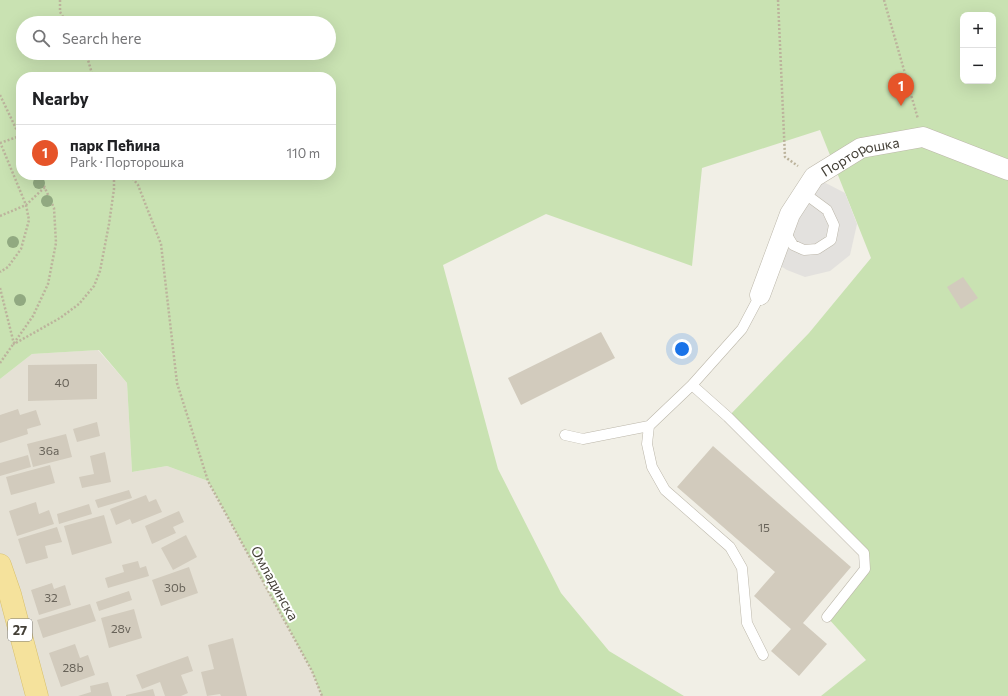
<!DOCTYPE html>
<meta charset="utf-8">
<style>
body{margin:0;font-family:Commissioner,sans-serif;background:#f2f2f2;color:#202124}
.controls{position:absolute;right:12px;top:12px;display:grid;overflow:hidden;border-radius:8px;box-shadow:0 4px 16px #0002}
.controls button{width:36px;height:36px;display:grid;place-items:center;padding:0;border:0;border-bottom:1px solid #e0e0e0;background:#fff;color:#202124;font:20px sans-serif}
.you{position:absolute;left:682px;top:349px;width:14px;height:14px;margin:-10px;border:3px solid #fff;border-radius:50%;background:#1a73e8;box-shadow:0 0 0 6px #1a73e833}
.badge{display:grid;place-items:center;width:26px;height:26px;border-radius:50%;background:#e65429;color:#fff;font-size:13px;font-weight:700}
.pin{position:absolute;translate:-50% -33px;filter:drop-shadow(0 1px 2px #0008)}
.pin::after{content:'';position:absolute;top:21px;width:14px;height:12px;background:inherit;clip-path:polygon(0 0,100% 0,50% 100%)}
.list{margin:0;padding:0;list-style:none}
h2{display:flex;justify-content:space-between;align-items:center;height:52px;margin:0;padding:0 16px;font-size:17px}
h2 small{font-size:13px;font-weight:400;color:#757577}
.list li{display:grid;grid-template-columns:26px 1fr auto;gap:12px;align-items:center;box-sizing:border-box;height:56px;padding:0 16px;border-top:1px solid #e0e0e0}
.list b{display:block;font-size:15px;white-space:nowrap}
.list p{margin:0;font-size:13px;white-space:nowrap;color:#757577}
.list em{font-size:13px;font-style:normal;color:#757577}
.icon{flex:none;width:22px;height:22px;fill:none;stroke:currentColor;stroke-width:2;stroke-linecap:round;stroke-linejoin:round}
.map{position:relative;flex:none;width:1008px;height:696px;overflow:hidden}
.search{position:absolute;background:#fff;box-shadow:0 4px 16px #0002;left:16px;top:16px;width:320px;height:44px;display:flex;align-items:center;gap:10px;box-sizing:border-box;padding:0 14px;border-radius:22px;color:#757577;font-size:15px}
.panel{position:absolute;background:#fff;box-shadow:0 4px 16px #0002;left:16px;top:72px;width:320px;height:108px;border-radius:16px}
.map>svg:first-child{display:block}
.residential{fill:#e5e1d5}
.green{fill:#c9e2b2;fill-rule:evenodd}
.parking{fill:#e3e1de}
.building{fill:#d2cbbd}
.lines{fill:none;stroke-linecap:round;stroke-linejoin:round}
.service-casing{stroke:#bcb7aa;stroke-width:11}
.minor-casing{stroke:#bcb7aa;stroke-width:21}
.primary-casing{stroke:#d8c06d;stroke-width:23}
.path{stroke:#bcb39c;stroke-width:2.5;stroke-dasharray:2 2;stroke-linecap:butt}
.service{stroke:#fff;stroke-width:10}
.minor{stroke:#fff;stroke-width:20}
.primary{stroke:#f5e29c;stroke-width:22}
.tree{fill:#91a981}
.labels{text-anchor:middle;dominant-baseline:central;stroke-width:4;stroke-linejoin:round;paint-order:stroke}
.number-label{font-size:12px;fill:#676258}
.shield{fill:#fff;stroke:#7b7972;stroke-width:1}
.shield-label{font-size:13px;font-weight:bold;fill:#433f36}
.street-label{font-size:14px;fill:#433f36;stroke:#fff}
</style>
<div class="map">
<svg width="1008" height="696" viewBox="0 0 1008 696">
<rect width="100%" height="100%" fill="#f1efe6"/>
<path class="residential" d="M98 350 127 383 132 472 167 466 208 481 312 671 322 696H0V379L32 354Z"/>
<path class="green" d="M0 0H1008V696H821L866 660 827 617 865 569 864 553 728 417 809 333 871 258 820 130 702 168 692 266 546 214 443 265 498 469 561 593 609 651 684 696H322L312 671 208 481 167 466 132 472 127 383 99 350 32 354 0 379ZM963 15H993V81H963ZM23 23H329V53H23ZM21 77H331V175H21Z"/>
<path class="parking" d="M814 177 845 193 857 224 850 255 830 271 805 277 787 270 773 261Z"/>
<path class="building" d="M963 277 978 298 961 309 947 287Z
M601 332 615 358 521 405 508 378Z
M97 364V399L28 401V365Z
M18 409 20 415 36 410 41 425 27 429 28 434 0 443V415Z
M97 422 100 436 77 442 73 429Z
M66 434 72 457 33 467 27 444Z
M713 446 851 567 803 623 827 644 799 676 771 651 791 629 754 596 775 572 677 487Z
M105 452 111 482 82 488 79 477 94 474 90 456Z
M28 455 31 467 0 476V463Z
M50 465 55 483 11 495 6 477Z
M129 490 132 498 98 508 95 500Z
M146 495 149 502 156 499 162 512 132 524 130 519 116 525 110 509Z
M36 502 39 514 49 510 54 524 17 536 9 511Z
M89 504 92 514 59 524 57 514Z
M179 511 184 522 173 527 176 533 152 544 145 526Z
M104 515 112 543 72 555 64 526Z
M57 527 62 542 45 546 48 558 26 564 18 539Z
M186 535 197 557 173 570 161 548Z
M138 561 140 568 146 566 149 576 108 588 105 578 124 572 122 565Z
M189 567 198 593 161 606 152 580Z
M52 583 54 589 65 585 71 605 39 615 31 590Z
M129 591 132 600 99 611 96 602Z
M90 604 96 621 43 638 37 620Z
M134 609 142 638 109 648 101 618Z
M233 638 247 696H221L220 694 207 696 201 672 214 669 208 645Z
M75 644 80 658 88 655 95 675 61 687 49 653Z
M188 656 193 671 181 675 188 693 181 696H165L160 682 142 689 136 675Z
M108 682 112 696H78L91 692 90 686Z
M153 689 155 696H126V695Z"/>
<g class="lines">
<defs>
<path id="service" d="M784 230 793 245 804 250 817 249 831 240 834 225 827 210 804 193
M760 295 742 329 692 385 649 426 647 444 652 467 665 490 730 547 742 568 747 623 763 655
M692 385 728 417 864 553 865 569 827 617
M565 435 583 439 649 426"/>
<g id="minor">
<path id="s1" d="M760 295 790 214 814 177 861 148 923 137 1008 170"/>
</g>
<path id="primary" d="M0 565 10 594 37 696"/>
</defs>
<use href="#service" class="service-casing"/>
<use href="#minor" class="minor-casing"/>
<use href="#primary" class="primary-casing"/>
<path class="path" d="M60 0V12L67 23
M778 0 785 157 798 166
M884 0 918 119
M86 53 93 77
M0 95 21 139
M0 142 26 205 29 220 21 249 8 267 0 272
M0 143 20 136
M130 175 138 185 161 244 177 383 208 481 312 671 322 696
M0 216 26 205 45 187
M0 288 14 344 60 318 79 304 94 286 100 271 109 224 114 189V175
M0 363 33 316 48 284 56 243 54 208 39 175"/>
<use href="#service" class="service"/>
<use href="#minor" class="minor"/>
<use href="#primary" class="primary"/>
</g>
<g class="tree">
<circle cx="39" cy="183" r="6"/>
<circle cx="47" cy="201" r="6"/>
<circle cx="13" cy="242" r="6"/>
<circle cx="20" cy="300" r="6"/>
</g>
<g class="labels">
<g class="number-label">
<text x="62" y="382">40</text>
<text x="49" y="450">36a</text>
<text x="764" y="527">15</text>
<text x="175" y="587">30b</text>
<text x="51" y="597">32</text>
<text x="121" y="628">28v</text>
<text x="73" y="667">28b</text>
</g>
<rect class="shield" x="8" y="619" width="24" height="22" rx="3"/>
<g class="shield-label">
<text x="20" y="630">27</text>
</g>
<g class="street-label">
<text stroke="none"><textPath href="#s1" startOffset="182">Порторошка</textPath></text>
<text transform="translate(275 583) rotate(61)">Омладинска</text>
</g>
</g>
</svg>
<div class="controls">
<button>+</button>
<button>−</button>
</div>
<div class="you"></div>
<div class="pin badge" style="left:901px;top:106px">1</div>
<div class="search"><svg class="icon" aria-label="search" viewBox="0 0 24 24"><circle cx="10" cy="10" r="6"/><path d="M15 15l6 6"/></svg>Search here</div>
<section class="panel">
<h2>Nearby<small></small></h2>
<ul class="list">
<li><span class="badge">1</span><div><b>парк Пећина</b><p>Park · Порторошка</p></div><em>110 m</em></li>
</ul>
</section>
</div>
